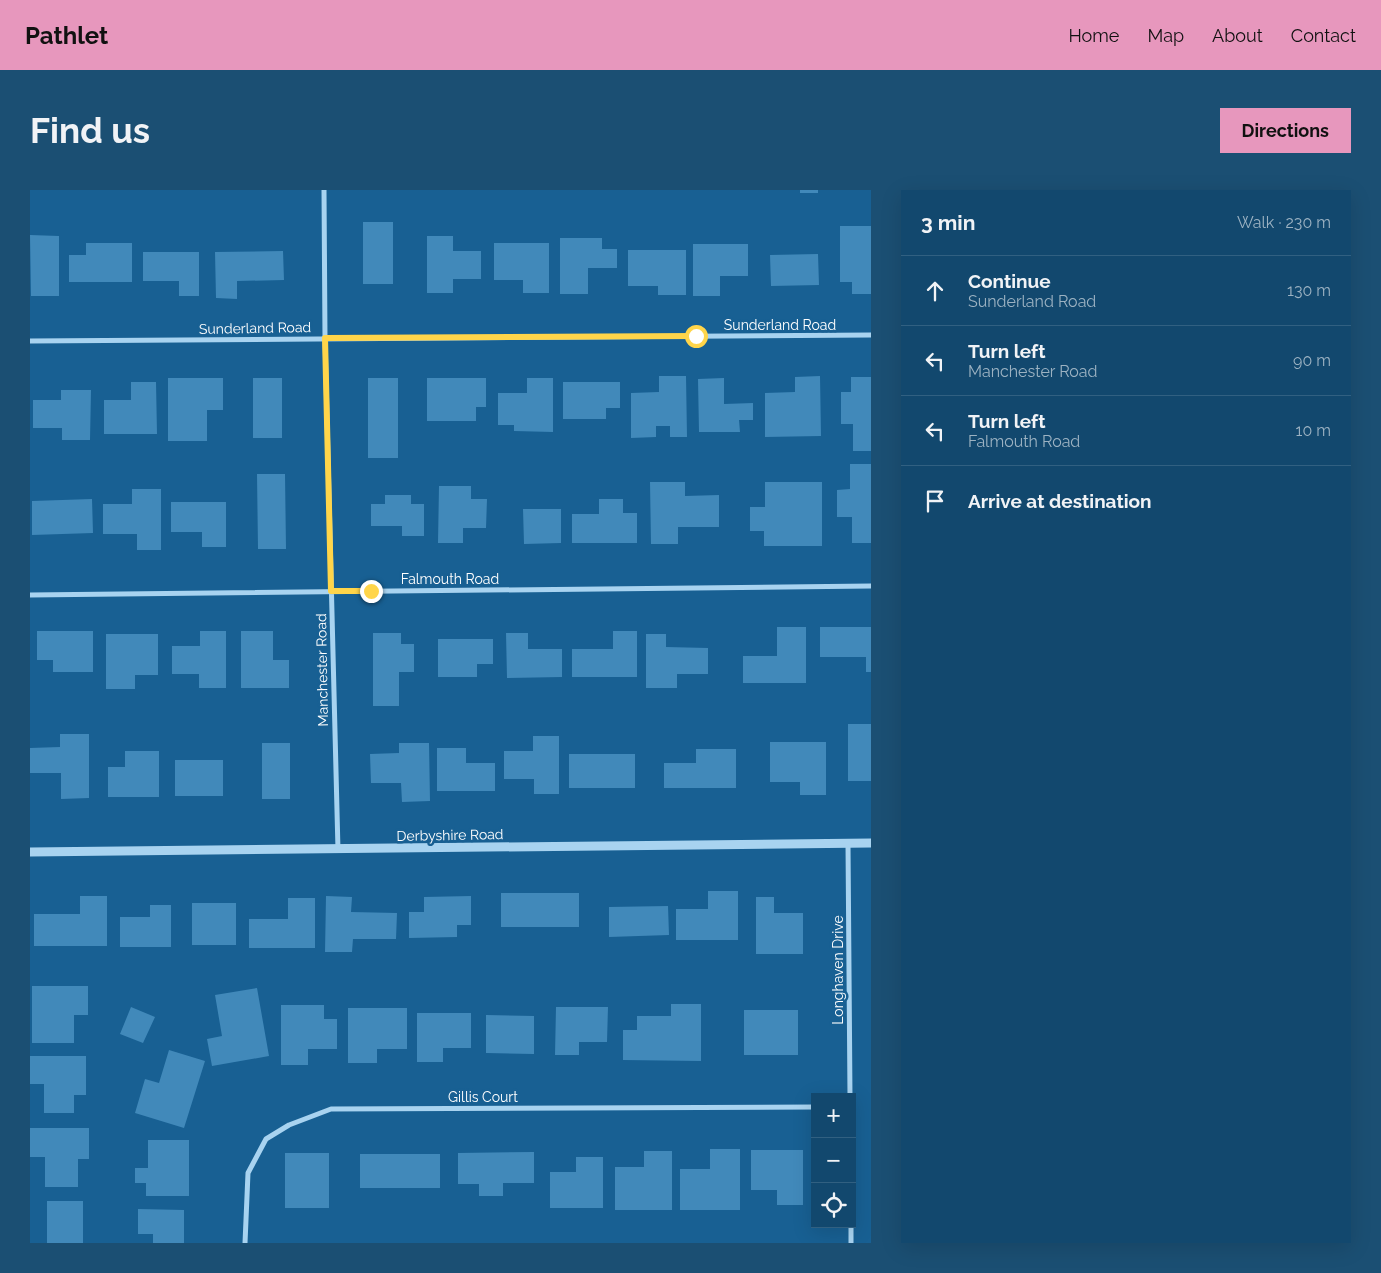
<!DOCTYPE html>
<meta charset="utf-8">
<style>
body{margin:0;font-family:Raleway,sans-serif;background:#1b4f73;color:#f1f3f6}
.controls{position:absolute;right:15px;bottom:15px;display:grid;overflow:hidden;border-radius:0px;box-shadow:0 5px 20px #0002}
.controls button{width:45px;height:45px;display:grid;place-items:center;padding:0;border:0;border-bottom:1px solid #316081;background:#12486e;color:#f1f3f6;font:25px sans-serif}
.stop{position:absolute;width:15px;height:15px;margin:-11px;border:4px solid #ffd54a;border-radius:50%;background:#fff}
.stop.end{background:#ffd54a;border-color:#fff;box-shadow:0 1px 5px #0008}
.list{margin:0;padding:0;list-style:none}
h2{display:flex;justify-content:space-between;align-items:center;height:65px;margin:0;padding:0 20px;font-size:21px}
h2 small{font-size:16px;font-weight:400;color:#9cb2c2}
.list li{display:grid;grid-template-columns:32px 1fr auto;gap:15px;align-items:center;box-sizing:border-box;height:70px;padding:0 20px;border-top:1px solid #316081}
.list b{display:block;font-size:19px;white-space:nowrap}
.list p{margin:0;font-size:16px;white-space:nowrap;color:#9cb2c2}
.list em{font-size:16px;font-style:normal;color:#9cb2c2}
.icon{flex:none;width:28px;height:28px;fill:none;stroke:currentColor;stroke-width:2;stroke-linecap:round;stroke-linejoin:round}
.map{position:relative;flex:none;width:841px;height:1053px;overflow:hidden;border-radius:0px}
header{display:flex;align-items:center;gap:30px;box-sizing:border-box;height:70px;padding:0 25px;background:#e797bd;color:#111}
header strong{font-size:24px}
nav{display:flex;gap:28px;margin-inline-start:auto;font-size:18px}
.intro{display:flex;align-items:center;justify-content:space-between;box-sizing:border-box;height:120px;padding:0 30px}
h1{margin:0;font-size:35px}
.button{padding:12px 22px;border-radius:0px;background:#e797bd;color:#111;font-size:18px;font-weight:700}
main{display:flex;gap:30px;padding:0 30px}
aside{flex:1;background:#12486e;border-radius:0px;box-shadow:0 5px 20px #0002}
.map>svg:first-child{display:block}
.building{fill:#4189ba}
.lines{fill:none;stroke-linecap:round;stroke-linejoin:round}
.minor{stroke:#a8d3f0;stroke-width:5}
.tertiary{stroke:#a8d3f0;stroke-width:9}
.route{stroke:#ffd54a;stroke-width:6}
.labels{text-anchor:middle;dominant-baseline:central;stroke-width:5;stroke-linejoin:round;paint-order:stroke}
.street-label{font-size:14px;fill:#fff;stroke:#186093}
</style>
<header>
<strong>Pathlet</strong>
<nav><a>Home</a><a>Map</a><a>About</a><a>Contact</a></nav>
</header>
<div class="intro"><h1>Find us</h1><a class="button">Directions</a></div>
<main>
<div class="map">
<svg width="841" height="1053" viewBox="0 0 841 1053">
<rect width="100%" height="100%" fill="#186093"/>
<path class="building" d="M770 0H788V3H770Z
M333 32H363V94H333Z
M810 36H841V104H822V92H810Z
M0 45 29 46V106H1Z
M397 46H423V61H451V89H423V103H397Z
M530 48H572V59H587V78H558V104H530Z
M56 53H102V92H39V65H56Z
M464 53H519V103H493V90H464Z
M663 54H718V86H690V106H663Z
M598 60H656V105H628V96H598Z
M253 61 254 90 207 91V109L186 108 185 62Z
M113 62H169V106H149V91H113Z
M788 64 789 95 741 96 740 65Z
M629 186H656L657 247H640V236H626V247L601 248V203L629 202Z
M790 186 791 246 735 247V203L765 202V187Z
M821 187H841V261H823V234H811V202H821Z
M138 188H193V220H177V251H138Z
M223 188H252V248H223Z
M338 188H368V268H338Z
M397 188H456V217H446V231H397Z
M497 188H523V242L484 241V235H468V203H497Z
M694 188V214L723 213V230H709L710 242H669L668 189Z
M101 192H126L127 244H74V210H101Z
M533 192H590V218H576V229H533Z
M31 200H61L60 250H32V238H3V210H31Z
M820 274H841V353H822V327H807V300L820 299Z
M227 284H255L256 359H228Z
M620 292H655V306L689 305V337H648V354H621Z
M735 292H792V356H734V341H720V317H735Z
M409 296H441V309H457L456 338H433V353H408Z
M102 299H131V360H107V344H73V314H102Z
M355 305H381V314H394V346H372V336H341V314H355Z
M62 309 63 343 2 345V311Z
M569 309H593V323H607V353H542V324H569Z
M141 312H196V357H172V342H141Z
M493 319H531V353L494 354Z
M747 437H776V493H713V466H747Z
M790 437H841V482H836V467H790Z
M7 441H63V482H23V470H7Z
M170 441H196V498H169V484H142V456H170Z
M211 441H243V470H259V498H211Z
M583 441H607V487H542V459H583Z
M343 443H371V454H384V482H369V516H343Z
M476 443H498V459H532V487L477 488Z
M76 444H128V485H105V499H76Z
M616 444H636V457L678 458V484H647V498H616Z
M408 449H463V474H447V487H408Z
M818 534H841V591H818Z
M30 544H59V608L31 609V583H0V558L30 557Z
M503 546H529V604H504V589H474V561H503Z
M740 552H796V605H770V592H740Z
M232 553H260V609H232Z
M369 553H399L400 611 372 612 371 593H341L340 564 369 563Z
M407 558H436V573H465V601H407Z
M666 559H706V598H634V573H666Z
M95 561H129V607H78V577H95Z
M539 564H605V598H539Z
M145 570H193V606H145Z
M678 701H708V750H646V719H678Z
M471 703H549V737H471Z
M50 706H77V756H4V724H50Z
M296 706 322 707 321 722 367 723 366 749H323L322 762H295Z
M441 706V735H427V747L379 748V722H394V707Z
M726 707H744V723H773V764H726Z
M258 708H285V758H219V729H258Z
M162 713H206V755H162Z
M120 715H141V757H90V727H120Z
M638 716 639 745 579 747V717Z
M2 796H58V825H44V853H2Z
M227 798 239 866 182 876 177 849 192 846 185 805Z
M641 814H671V871L593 870V840H607V826H641Z
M251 815H294V829H307V859H278V875H251Z
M101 817 125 827 113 853 90 844Z
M526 817H578L577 852H549V865H525Z
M318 818H377V859H347V873H318Z
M714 820H768V865H714Z
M387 823H441V858H413V872H387Z
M456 825 504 826V864L456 863Z
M139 860 175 871 154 938 105 923 115 889 129 893Z
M0 866H56V905H44V923H14V894H0Z
M0 938H59V969H48V997H15V967H0Z
M118 950H159V1006H116V993H105V978H118Z
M680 959H710V1020H650V979H680Z
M721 960H773V1015H747V1000H721Z
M614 961H642V1020H585V977H614Z
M504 962V993H473V1006H449V994H428V963Z
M255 963H299V1018H255Z
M330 964H410V998H330Z
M546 967H573V1018H520V982H546Z
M17 1011H53V1053H17Z
M108 1019 154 1020V1053H123V1044H108Z"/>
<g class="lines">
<path class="minor" d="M294 0 295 148 308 660
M0 151 841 145
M0 405 841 396
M818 654 820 907
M821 1034V1053
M215 1053 218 983 236 949 259 935 301 919 785 917"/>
<path class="tertiary" d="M0 662 841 653"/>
</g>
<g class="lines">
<path class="route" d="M341 401H301L295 148 666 146"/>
</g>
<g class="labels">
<g class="street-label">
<text x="750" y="135">Sunderland Road</text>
<text transform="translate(225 138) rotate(-1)">Sunderland Road</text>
<text x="420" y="389">Falmouth Road</text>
<text transform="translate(292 480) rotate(-91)">Manchester Road</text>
<text transform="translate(420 645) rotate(-1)">Derbyshire Road</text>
<text transform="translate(808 780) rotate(-90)">Longhaven Drive</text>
<text x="453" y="907">Gillis Court</text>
</g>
</g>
</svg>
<div class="controls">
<button>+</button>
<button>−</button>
<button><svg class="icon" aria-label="locate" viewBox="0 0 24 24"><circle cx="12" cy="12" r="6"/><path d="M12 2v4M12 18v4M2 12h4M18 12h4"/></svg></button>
</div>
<div class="stop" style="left:666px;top:146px"></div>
<div class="stop end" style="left:341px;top:401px"></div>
</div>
<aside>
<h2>3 min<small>Walk · 230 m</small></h2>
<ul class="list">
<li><svg class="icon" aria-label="ahead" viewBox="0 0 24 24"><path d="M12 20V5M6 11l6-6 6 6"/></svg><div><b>Continue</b><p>Sunderland Road</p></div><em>130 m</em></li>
<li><svg class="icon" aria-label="left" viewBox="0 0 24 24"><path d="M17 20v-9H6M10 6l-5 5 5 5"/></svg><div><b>Turn left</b><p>Manchester Road</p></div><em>90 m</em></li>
<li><svg class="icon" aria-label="left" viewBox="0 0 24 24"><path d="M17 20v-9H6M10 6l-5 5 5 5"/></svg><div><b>Turn left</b><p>Falmouth Road</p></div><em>10 m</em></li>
<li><svg class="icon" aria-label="arrive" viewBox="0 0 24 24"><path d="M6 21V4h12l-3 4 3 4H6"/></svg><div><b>Arrive at destination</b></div></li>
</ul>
</aside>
</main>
